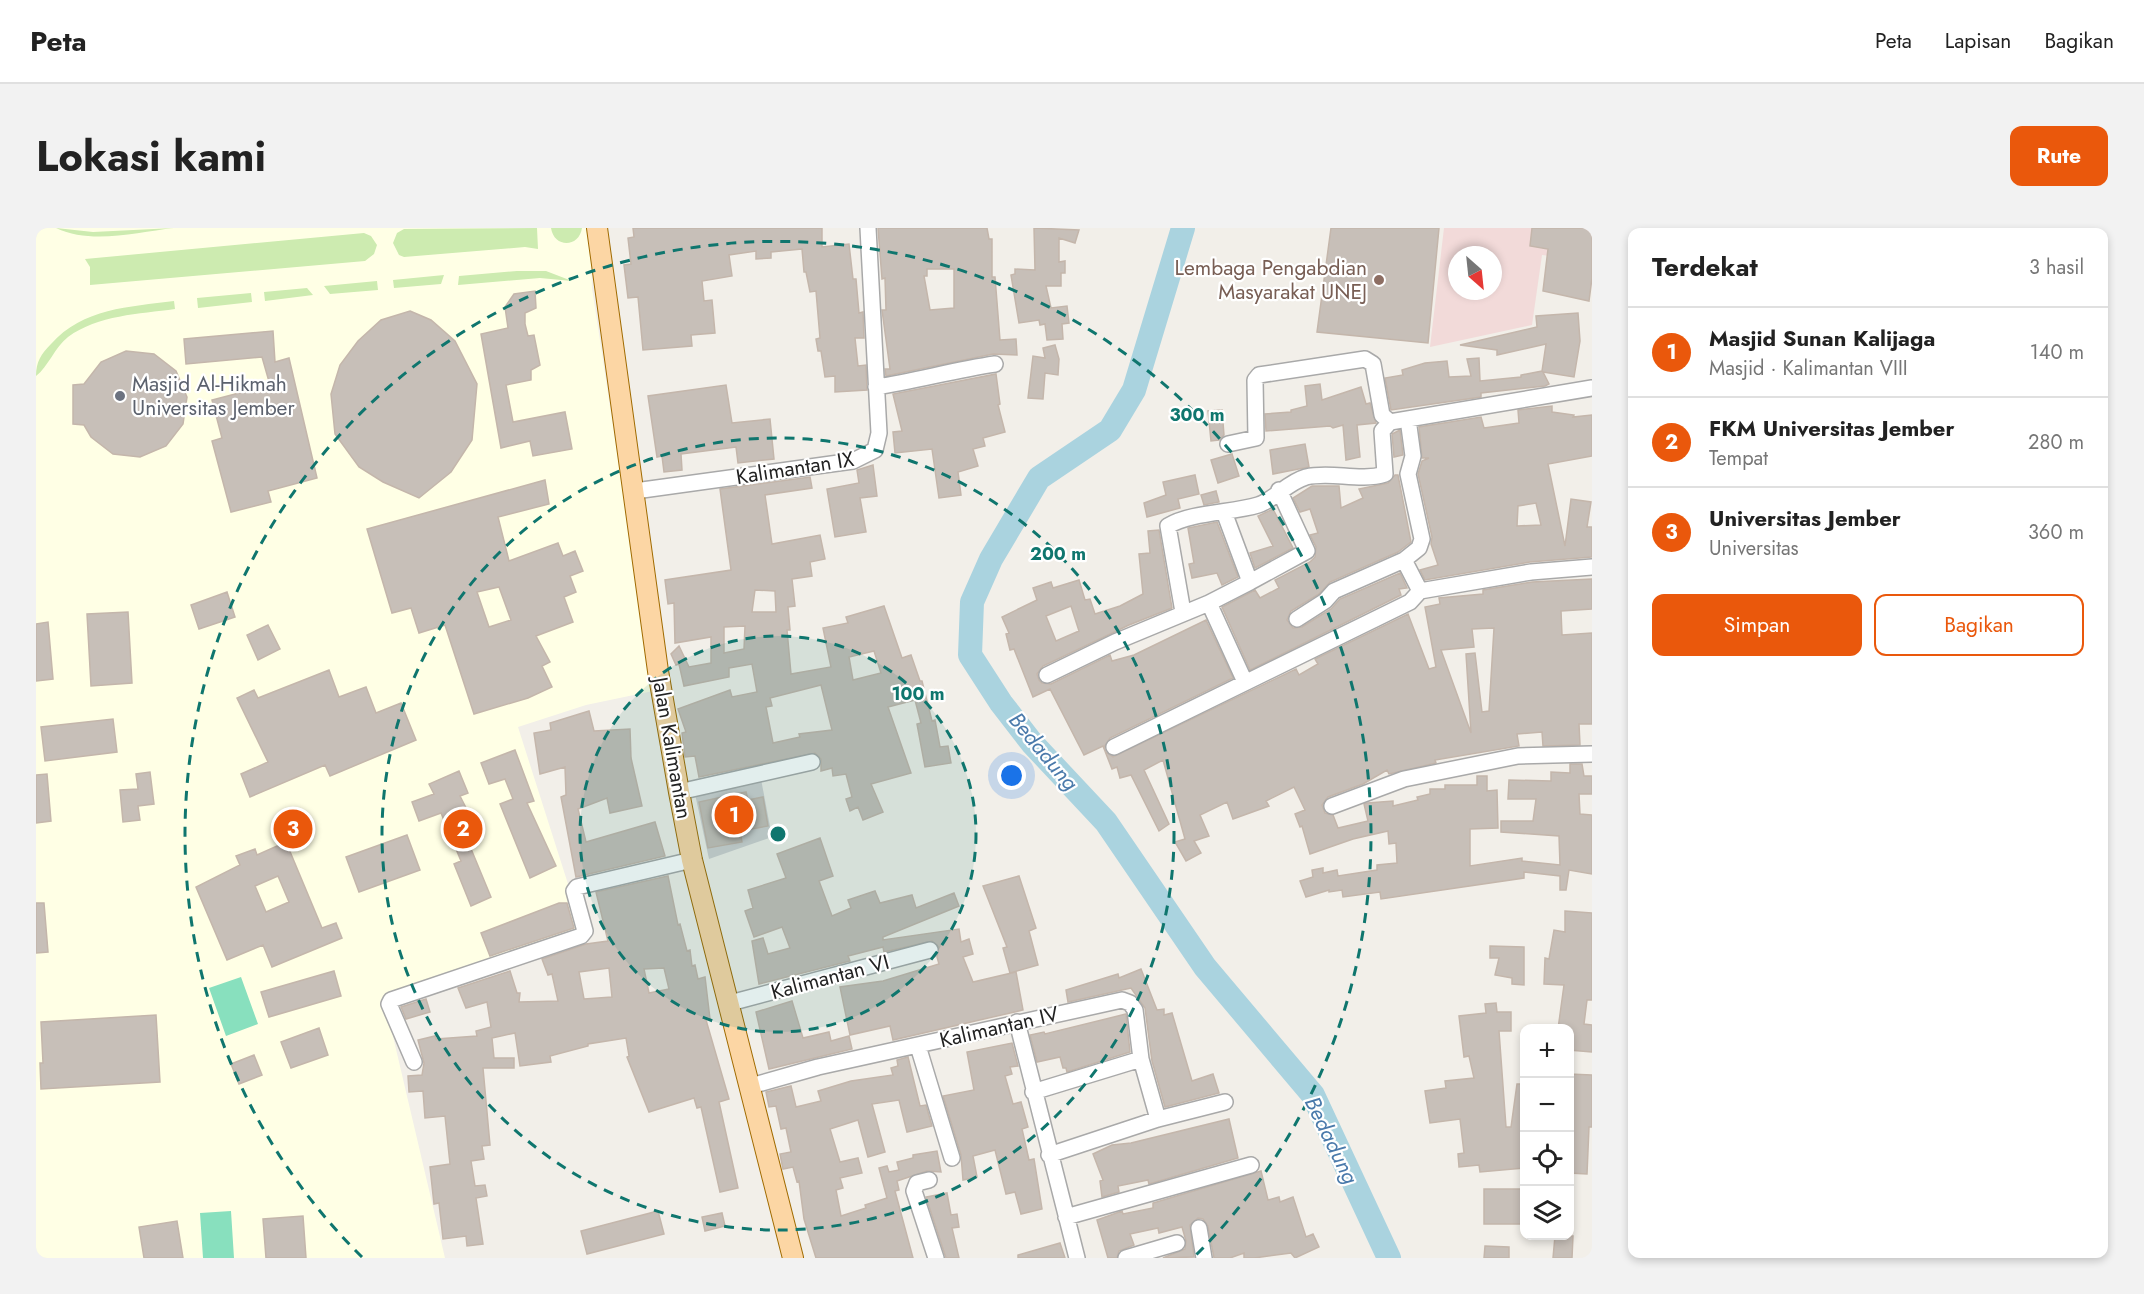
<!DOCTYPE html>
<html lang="id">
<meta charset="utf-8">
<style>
body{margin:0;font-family:Jost,sans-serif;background:#f2f2f2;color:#222}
.controls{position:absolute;right:18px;bottom:18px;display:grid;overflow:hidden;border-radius:12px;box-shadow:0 3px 9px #0003}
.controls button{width:54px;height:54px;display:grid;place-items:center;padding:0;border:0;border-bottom:2px solid #e0e0e0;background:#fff;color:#222;font:30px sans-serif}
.compass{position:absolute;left:1412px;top:18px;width:54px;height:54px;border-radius:50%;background:#fff;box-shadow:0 3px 9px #0003;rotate:153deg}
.you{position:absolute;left:976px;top:548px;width:21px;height:21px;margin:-15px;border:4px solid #fff;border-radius:50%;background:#1a73e8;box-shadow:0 0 0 9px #1a73e833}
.badge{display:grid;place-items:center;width:39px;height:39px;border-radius:50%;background:#ea580c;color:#fff;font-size:20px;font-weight:700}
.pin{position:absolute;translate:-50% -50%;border:3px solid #fff;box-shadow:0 2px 6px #0006}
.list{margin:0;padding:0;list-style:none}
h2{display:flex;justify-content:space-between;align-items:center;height:78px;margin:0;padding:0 24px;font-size:26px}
h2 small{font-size:20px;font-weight:400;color:#767676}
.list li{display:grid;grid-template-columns:39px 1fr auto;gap:18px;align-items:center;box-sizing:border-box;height:90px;padding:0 24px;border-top:2px solid #e0e0e0}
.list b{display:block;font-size:22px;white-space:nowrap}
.list p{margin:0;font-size:20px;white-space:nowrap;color:#767676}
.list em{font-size:20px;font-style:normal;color:#767676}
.actions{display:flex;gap:12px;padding:18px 24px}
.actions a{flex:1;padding:14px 0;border:2px solid #ea580c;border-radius:12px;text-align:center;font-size:21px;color:#ea580c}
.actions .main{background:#ea580c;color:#fff}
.icon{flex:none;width:33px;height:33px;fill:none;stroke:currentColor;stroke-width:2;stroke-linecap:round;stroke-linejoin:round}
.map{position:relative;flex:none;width:1556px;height:1030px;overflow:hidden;border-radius:12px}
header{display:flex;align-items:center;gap:36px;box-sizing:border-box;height:84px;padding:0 30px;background:#fff;border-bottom:2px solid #e0e0e0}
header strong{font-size:28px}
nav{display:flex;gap:33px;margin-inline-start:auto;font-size:21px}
.intro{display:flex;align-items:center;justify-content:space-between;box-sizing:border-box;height:144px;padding:0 36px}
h1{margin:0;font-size:42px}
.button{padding:15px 27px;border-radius:12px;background:#ea580c;color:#fff;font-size:21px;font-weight:700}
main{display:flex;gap:36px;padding:0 36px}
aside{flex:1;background:#fff;border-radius:12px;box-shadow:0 3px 9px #0003}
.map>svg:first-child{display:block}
.commercial{fill:#f2dad9;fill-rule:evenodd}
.education{fill:#ffffe5}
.religious{fill:#d0d0d0}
.grass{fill:#cdebb0}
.pitch{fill:#88e0be}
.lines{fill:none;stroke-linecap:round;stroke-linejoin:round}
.river{stroke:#aad3df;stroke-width:24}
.building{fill:#c7bfb8;stroke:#c4b6ab;stroke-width:1.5;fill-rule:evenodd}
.minor-casing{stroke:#a9a9a9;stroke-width:18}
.major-casing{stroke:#a06b00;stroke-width:22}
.minor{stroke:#fff;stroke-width:15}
.major{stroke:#fcd6a4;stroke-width:20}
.ring{fill:none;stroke:#0f766e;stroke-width:3;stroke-dasharray:10 8}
.education-dot{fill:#8d6e63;stroke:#fff;stroke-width:2}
.worship-dot{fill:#6b7280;stroke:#fff;stroke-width:2}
.labels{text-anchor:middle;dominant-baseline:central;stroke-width:4.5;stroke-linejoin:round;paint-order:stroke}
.education-label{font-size:21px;fill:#785e54;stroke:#fff;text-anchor:end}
.worship-label{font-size:21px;fill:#5b616d;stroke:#fff;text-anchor:start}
.street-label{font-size:21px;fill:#222;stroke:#fff}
.water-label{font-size:22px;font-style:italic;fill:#4a7aab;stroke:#fff}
.centre{fill:#0f766e;stroke:#fff;stroke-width:3}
.ring-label{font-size:18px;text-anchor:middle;font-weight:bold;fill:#0f766e;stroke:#fff;stroke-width:4.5;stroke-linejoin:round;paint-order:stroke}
</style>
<header>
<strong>Peta</strong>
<nav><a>Peta</a><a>Lapisan</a><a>Bagikan</a></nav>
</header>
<div class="intro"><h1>Lokasi kami</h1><a class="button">Rute</a></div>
<main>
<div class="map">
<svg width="1556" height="1030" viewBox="0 0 1556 1030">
<rect width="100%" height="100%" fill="#f2efe9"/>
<path class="commercial" d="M1408 0H1556V33L1506 27 1496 97 1394 119ZM1421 27H1457V63H1421Z"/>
<path class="education" d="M0 0H554L556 60 617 463 550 477 482 499 547 703 348 770 409 1030H0Z"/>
<path class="religious" d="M725 551 736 609 673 631 659 566Z"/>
<path class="grass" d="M20 0 57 4 138 0C101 4 56 17 20 0Z
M501 0 502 21 489 19 368 29 363 27 357 15 361 5 368 1Z
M515 0H546C543 20 518 20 515 0Z
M328 5 335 8 341 17 338 26 329 33 54 57V39L49 31Z
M481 43H510L536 53 504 50 422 57 423 48Z
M408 47 405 56 358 60 357 52Z
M341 53 342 62 294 66 288 58Z
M271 60 277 67 229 73 228 64Z
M215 65 216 74 162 80 161 70Z
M138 73 139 81C103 86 62 87 32 109 19 119 12 139 0 148 0 134 5 126 15 116 47 80 93 79 138 73Z"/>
<path class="pitch" d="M205 749 222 796 190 808 173 760Z
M195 983 198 1030H167L164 985Z"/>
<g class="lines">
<path class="river" d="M1147 0 1098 162 1074 202 1003 250 955 331 936 374 934 427 965 475 996 515 1070 594 1169 739 1277 867 1353 1030"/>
</g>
<path class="building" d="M597 0H786V19L813 16 817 51H820L823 85 827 84 828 110H819L822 138 830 137 831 162 799 164V148L789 149 785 123H782L780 111 784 110 780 63 774 64 770 44H768L766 21 735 24V30L720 31V23L693 27 696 48 666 53 668 73 676 72 679 105 655 107 656 118 607 122 602 69 592 70 588 37 595 36 592 10 598 9Z
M842 0H951L953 11H956V49H959L964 112 980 111 981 127 957 126 850 148 849 141H854L846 82H850L849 50 846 51ZM891 41H918V80L894 82 888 48H891Z
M998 0 1043 2 1039 15 1023 10V34L1029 33V45H1025V58H1010L1015 80 1031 78 1033 95 1026 96 1027 111 1011 112 1009 96 1004 97 1003 92 983 95 975 47 979 46V41L999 42Z
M1295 0H1403L1392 115 1281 104Z
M1496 0H1556V50L1553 73 1507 63 1512 21 1494 18Z
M499 63 500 80 489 85V96L492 108 498 107 504 137 495 142V152L470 157 477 194 529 184 536 221 497 228 494 213 465 220 445 106 472 100 469 79 478 66Z
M374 83 395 92 419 113 441 156 436 212 415 244 383 270 347 254 323 239 299 206 295 166 304 137 322 113 345 92Z
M1542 85 1544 113 1538 149 1507 144 1513 156 1509 158 1445 165V169L1355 182 1349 150 1367 147 1366 142 1389 135 1411 133 1413 149 1435 148 1431 131 1443 130 1444 153 1485 149V147L1506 143 1510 116 1461 127V122L1424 117 1501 99 1500 88Z
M237 103 239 134 253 130 281 250 232 263 235 274 195 284 176 213 186 210 176 172 234 157 226 129 150 136 148 111Z
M1019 117 1023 131 1022 147 1009 145 1007 171 992 170 997 128 1009 130 1007 120Z
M90 123 118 126 140 143 151 169 147 196 130 218 104 229 77 226 55 209 48 197 37 196V157L48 156 65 134Z
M960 146 964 176 962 177 969 204 947 210 949 218 937 221 942 238 922 244 925 267 903 270 896 221 859 225 857 204 866 203 857 166Z
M1284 156 1286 172 1325 159 1330 176 1334 175 1340 195 1321 197 1324 229 1310 232 1307 197 1297 200 1294 198 1230 203 1229 186 1255 184V182L1271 178 1269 158Z
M690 157 696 195 734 191 738 231 702 235 700 219 645 226 646 242 628 244 626 228 621 229 612 168Z
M1516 178V184L1538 187 1537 189 1556 187V228L1512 236 1529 318 1535 271 1555 274 1551 299H1556V329L1494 334 1389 352 1384 342 1402 337 1395 316 1396 309 1382 246 1386 233 1393 230H1386L1383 199 1445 189 1448 200 1483 195 1482 182ZM1500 275 1505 297 1481 298 1482 278Z
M1186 182 1188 207 1183 212 1175 213 1172 183Z
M1364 202 1367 227 1358 229 1356 206Z
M1269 216 1273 239 1237 246 1234 222Z
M1196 226 1203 248 1182 255 1175 232Z
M837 237 841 268 824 270 830 304 799 309 791 261 823 255 821 242Z
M1159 247 1163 266 1142 271 1144 280 1111 289 1108 275 1130 267 1127 254Z
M1359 247H1362L1375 314 1362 324 1294 354 1283 366 1255 383 1251 392 1257 400 1266 399 1295 381 1304 371 1364 345 1371 360 1363 361 1365 367 1214 442 1186 379 1219 362 1224 370 1243 360 1239 352 1274 334 1279 329 1280 319 1274 307 1282 305 1274 281 1264 284 1257 270 1276 258H1303L1305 280 1327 270 1323 261 1352 255Z
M774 249 776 260 729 267 736 316 784 307 789 331 774 334 776 348 756 351 759 378 752 379 754 402H751L755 446 795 439 787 400 812 395 810 389 848 378 866 430 875 427 884 453H886L896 493 899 492 904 519 912 518 915 535 889 539 881 496 885 495 879 472 852 479 875 545 835 556 847 584 827 592 822 579 814 583 810 571 816 569 810 546 797 548 796 540 785 543V531L779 525 663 549 659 528 649 529 646 505 650 504 642 481 694 462 696 469 721 464 716 436 693 440V449L648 458 643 436 640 437 635 426 643 418 653 439 675 435V409L639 415 638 375 632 376 629 352 695 342 684 261ZM719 362 739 363 740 384H716ZM709 398 708 421 688 425V399ZM838 423 845 445 817 452 813 429ZM785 457 796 502 763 506 764 509 737 515 730 479 736 478 734 470Z
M509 252 513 276 462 289 473 333 522 315 527 328 539 323 547 343 534 348 540 364 528 369 537 394 500 408 514 434 506 438 516 459 492 470 438 486 409 397 383 405 375 380 356 385 331 301ZM463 359 475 392 453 399 441 364Z
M1180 263 1183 274 1168 277 1165 267Z
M1237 281 1257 320 1219 340 1214 325 1237 318 1222 288Z
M1181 294 1202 349 1186 357 1181 345 1156 350 1153 336 1158 335 1152 300Z
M1123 302 1136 380 1093 397 1007 438 1001 446 1003 452 1006 455 1015 456 1074 427 1076 433 1098 427 1170 392 1197 450 1074 510 1068 519 1070 524 1077 529 1260 441 1263 447 1282 436 1279 431 1372 386 1393 441 1400 439 1389 379 1404 376 1403 370 1447 366V362L1496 354 1556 351V381L1525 383 1526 407 1556 405V496H1543L1544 517 1507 518 1506 504 1481 506 1483 518 1399 532 1400 535 1353 546 1351 542 1327 556 1292 569 1286 577 1289 585 1297 587 1302 600 1332 593 1328 576 1331 575 1357 573V578L1382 572 1381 569 1394 566V561H1409V557H1441V548H1451V563L1461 562 1462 600 1434 601V638L1486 630V633L1524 637 1523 608 1465 604V593H1497L1500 571H1472L1473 552 1515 553V544L1534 545V536H1546L1548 548H1556V566H1543L1544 586 1556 587V646L1533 642 1530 662H1524V648L1488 644V650L1345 671 1344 664 1307 669 1306 662 1293 664V662L1270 669 1264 653 1277 649 1276 642 1287 640V645L1301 642 1302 648 1341 642V637L1361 635 1360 615 1353 616 1352 603 1317 611 1274 626 1266 598 1264 599 1259 586 1269 582 1258 559 1230 573 1233 578 1197 591 1191 574 1164 587 1173 608 1158 613 1165 625 1150 633 1139 614 1149 611 1127 532 1108 542 1133 596 1123 603 1095 547 1084 550 1081 539 1076 541 1067 518 1048 527 1014 461 997 469 978 421 974 422 970 406 973 405 966 389 1001 372 997 360 1015 354 1017 360 1043 352 1049 372 1054 371 1059 386 1084 378 1107 366 1103 326 1114 325 1112 303ZM1035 378 1043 403 1020 413 1010 388ZM1458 400 1453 483 1446 484 1439 425 1430 426 1435 505 1405 422 1438 419 1436 401Z
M191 364 199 389 163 401 155 377Z
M92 384 96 455 55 458 51 386Z
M12 394 17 451 0 453V396Z
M232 397 244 421 222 432 211 407Z
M293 442 303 469 330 459 340 485 365 475 380 512 294 548 289 537 214 569 205 546 232 534 201 470 218 462 222 470Z
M553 483 558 503 594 501 595 530 606 578 574 585 571 570 542 581 550 614 619 594 629 628 540 649 525 569 530 567 529 539 504 546 498 505 515 502 514 495Z
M77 491 81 524 9 533 5 499Z
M479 522 498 573 491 575 520 638 494 650 464 576 477 571 469 551 453 556 445 535Z
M423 543 432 565 424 568 446 611 433 616 455 669 435 678 418 636 425 633 405 585 383 593 376 574 398 566 393 556Z
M114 544 118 576 102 578 104 592 87 594 84 562 102 561 100 546Z
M11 546 15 593 0 595V547Z
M710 564 712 572 727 569 732 598 704 603 706 614 672 620 663 574Z
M371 607 384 642 323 664 310 629Z
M784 610 797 648 783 653 796 688 815 680 812 672 839 663 844 675 876 667 880 680 918 665 923 678 847 709V712L923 701 925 714 933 711 937 726 927 729 937 754 980 744 987 782 857 812 854 798 814 807 804 759 847 753 903 736 901 729 903 719 896 713 848 724 847 719 812 728 814 733 723 756 716 713 727 710 732 726 754 720 746 699 718 709 709 683 717 680 712 662 750 650 741 626Z
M250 614 286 700 300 695 306 710 236 739 227 717 191 732 160 659 204 637 200 628 219 621 221 627ZM242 648 253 674 230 684 219 658Z
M632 648 642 697 644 696 651 723 654 722 656 738 659 737 662 751 669 749 674 791 670 792 693 871 683 874 702 960 684 964 665 879 661 880 658 870 613 884 591 829 593 828 590 810 552 816V818L514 828 515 834 484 838 479 805 456 810 458 830H478V840H447L454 917 446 918 448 931 435 933 439 958 449 957 451 968 440 970 447 1016 431 1018 430 1008 407 1011 403 975 398 976 394 939 414 936 409 888 389 890 387 863 373 864 372 848 386 847 388 835 382 812 399 808 400 811 441 808 440 803 455 799 451 774 430 780 422 760 474 743 481 765H484L483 774 522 773 516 746 512 747 506 731 550 716 572 713 560 664ZM573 740 576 769 548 771 543 744ZM628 740 633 761 613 765 608 741Z
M983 648 1000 700 993 703 1002 737 974 745 967 720 971 719 947 658Z
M0 675H8L12 724 0 725Z
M523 675H531L538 700 454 728 445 705Z
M1529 683 1556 685V772H1551L1548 796 1556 797V824L1533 822V801H1522L1528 757 1508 756 1509 730 1513 731 1518 702 1529 704Z
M1454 718 1488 719V757L1476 756V750L1459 747 1463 730H1454Z
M1105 741 1121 782 1128 781V787L1136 785 1156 853 1177 846 1183 865 1129 879 1116 833 1109 780 1095 760 1032 774 1030 762 1082 746 1083 750Z
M298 743 305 768 233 789 225 764Z
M390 771 394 784 370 791 365 779Z
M756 773 767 810 793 804 795 813 813 808 816 821 733 841 720 784Z
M1460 775 1461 784H1475V803H1463L1470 899H1475L1481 856H1486L1488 940 1444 944 1443 937 1423 939 1422 926 1428 925 1424 891 1394 895 1389 863 1410 860 1409 853 1438 850 1433 828 1428 829 1423 788 1450 785 1449 776Z
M1090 786 1094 824 1031 844 1030 840H1027L1024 829 1001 834 994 807 1008 804 1009 806Z
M120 787 124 854 5 861 4 835H7L5 794Z
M283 800 292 827 255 840 245 814Z
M976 815 982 838 974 839 976 846 969 848 977 876 985 874 992 899 986 901 993 932 998 931 1006 981 985 986 979 964 970 966 959 922 937 928 941 949 927 952 925 927 907 868 938 862 931 824Z
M218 827 226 847 203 856 195 836Z
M872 829 884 878 890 877 896 898 871 904 863 872 836 876 849 924 832 929 822 892 794 901 804 934 822 930 826 945 804 950 807 960 800 962 805 988 830 980 829 977 851 970 843 940 851 938 853 944 863 942 861 934 877 930V927L901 923 905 944 891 943 861 953 863 962 859 963 877 1030H780L768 991 763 953 761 954 757 939 747 941 744 926 755 924 750 900 745 901 740 878 733 879 730 864 755 858 760 879 785 873 782 863 815 853 857 847 855 840 862 838 861 832Z
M1533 846 1556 847V899H1553L1551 946 1533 945Z
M1193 891 1202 930 1113 956 1112 952 1082 958 1083 964 1066 969 1064 953 1067 952 1057 926 1076 917 1095 915Z
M1225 943 1232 972 1243 969 1244 974 1257 969 1270 1009 1277 1006 1283 1019 1259 1030 1255 1025 1218 1030H1208V1025L1194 1030H1178L1172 998 1167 991 1162 990 1154 997 1158 1029 1127 1030 1149 1021 1150 1013 1146 999 1123 1005 1122 1000 1094 1006 1098 1017 1083 1023 1081 1030H1072L1061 992 1086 983 1087 986 1117 980V975Z
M1448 961H1488V996H1448Z
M911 965 915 987 921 986 923 999 916 1000 923 1030H910L890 969Z
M622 983 628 1006 551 1026 545 1003Z
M686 985 689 998 669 1003 666 989Z
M267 988 270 1030H230L227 991Z
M141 993 147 1030H108L103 999Z
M1519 1008H1537L1536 1030H1517Z
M1024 1015 1029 1030H982V1027Z
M1449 1018 1473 1019V1030H1448Z"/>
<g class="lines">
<defs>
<path id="minor" d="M840 159C880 153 918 142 959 136
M1372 191 1377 228 1372 246 1386 311 1383 320 1368 332 1384 363
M1192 216 1220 210 1219 152 1223 147 1329 131 1337 136 1346 187 1354 194 1556 160
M599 263 817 233 839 222 843 205 832 0
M1214 354 1271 323 1243 262
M1384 363 1495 344 1556 339
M1173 375 1214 354 1188 284
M1147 384 1132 298C1155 284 1196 285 1222 277 1238 272 1252 254 1270 249 1296 243 1323 254 1349 246L1346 203 1354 194
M1261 391 1289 373 1298 363 1368 332
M1011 447 1079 414 1173 375 1209 454
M1078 519 1374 374 1384 363
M643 564 776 534
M1296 578 1368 551 1482 528 1556 526
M694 775 894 722
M981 794 1041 1030
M882 818 916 930
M378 834 353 776 355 772 545 708 549 703 538 663 541 659 656 632
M715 858 782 839 1086 772 1094 775 1099 782 1105 831 1122 891
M997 864 1105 831
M1013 927 1122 891 1189 874
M893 952 881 955 878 963 900 1030
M1030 989 1215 937
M1163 1000 1168 1030
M1090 1030 1141 1015"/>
<path id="major" d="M561 0 622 443 643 564 656 632 757 1030"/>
</defs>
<use href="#minor" class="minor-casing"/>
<use href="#major" class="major-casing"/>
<use href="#minor" class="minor"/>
<use href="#major" class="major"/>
</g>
<circle cx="742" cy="606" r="198" fill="#0f766e" fill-opacity=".12"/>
<g class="ring">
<circle cx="742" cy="606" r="198"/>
<circle cx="742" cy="606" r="396"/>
<path d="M326 1029A593 593 0 1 1 1158 1029"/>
</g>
<circle class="education-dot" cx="1343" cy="52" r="6"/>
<circle class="worship-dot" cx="84" cy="168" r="6"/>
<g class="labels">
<g class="education-label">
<text x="1331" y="40">Lembaga Pengabdian<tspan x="1331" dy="24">Masyarakat UNEJ</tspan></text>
</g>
<g class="worship-label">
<text x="96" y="156">Masjid Al-Hikmah<tspan x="96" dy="24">Universitas Jember</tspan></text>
</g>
<g class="street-label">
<text transform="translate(759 240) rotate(-9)">Kalimantan IX</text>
<text transform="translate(636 520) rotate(80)">Jalan Kalimantan</text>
<text transform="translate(794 749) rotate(-15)">Kalimantan VI</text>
<text transform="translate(963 799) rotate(-13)">Kalimantan IV</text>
</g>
<g class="water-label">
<text transform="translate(1008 523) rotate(50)">Bedadung</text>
<text transform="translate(1296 912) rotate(64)">Bedadung</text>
</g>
</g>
<circle cx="742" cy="606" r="9" class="centre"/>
<g class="ring-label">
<text x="1161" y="193">300 m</text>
<text x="1022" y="332">200 m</text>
<text x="882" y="472">100 m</text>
</g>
</svg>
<div class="controls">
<button>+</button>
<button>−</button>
<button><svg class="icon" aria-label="locate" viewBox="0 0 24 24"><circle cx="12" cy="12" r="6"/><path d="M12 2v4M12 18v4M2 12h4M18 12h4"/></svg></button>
<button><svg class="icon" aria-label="layers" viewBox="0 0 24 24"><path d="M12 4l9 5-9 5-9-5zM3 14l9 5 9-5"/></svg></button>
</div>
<svg class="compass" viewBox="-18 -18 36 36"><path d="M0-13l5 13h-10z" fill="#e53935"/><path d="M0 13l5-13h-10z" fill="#767676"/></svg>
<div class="you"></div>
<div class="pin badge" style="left:698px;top:587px">1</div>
<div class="pin badge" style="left:427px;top:601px">2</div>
<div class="pin badge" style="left:257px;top:601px">3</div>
</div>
<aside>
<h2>Terdekat<small>3 hasil</small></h2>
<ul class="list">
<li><span class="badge">1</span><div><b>Masjid Sunan Kalijaga</b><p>Masjid · Kalimantan VIII</p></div><em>140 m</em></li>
<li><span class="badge">2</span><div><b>FKM Universitas Jember</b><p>Tempat</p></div><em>280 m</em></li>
<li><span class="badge">3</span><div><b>Universitas Jember</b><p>Universitas</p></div><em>360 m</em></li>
</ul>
<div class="actions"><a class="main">Simpan</a><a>Bagikan</a></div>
</aside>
</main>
